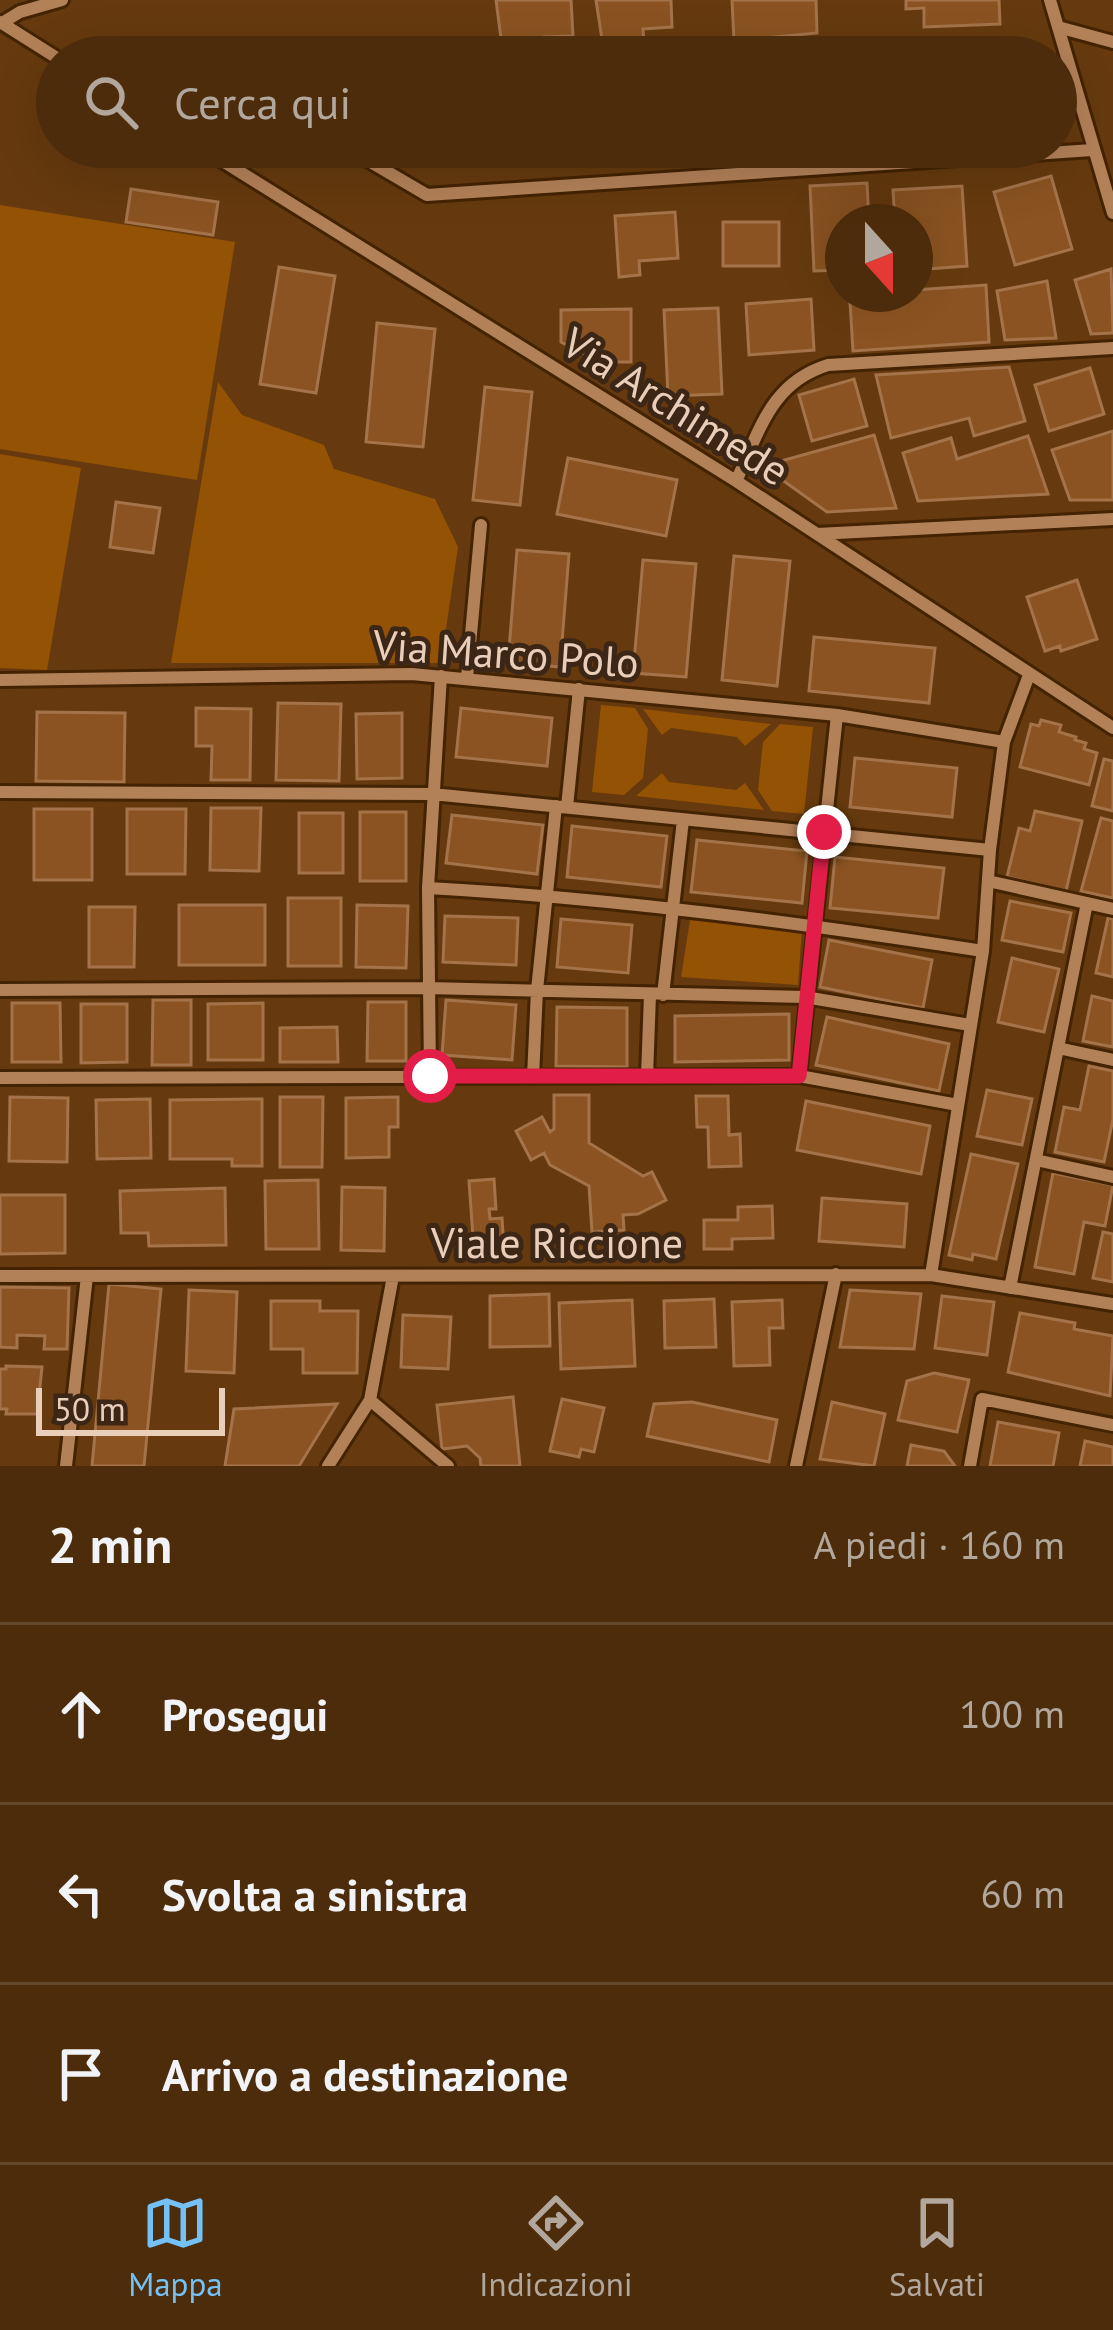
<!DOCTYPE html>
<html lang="it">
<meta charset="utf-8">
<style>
body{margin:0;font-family:"PT Sans",sans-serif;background:#563818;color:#f1f3f6}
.compass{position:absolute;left:825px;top:204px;width:108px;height:108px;border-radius:50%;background:#4c2c0a;box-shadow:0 12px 48px #0002;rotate:159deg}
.scale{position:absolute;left:36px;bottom:30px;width:189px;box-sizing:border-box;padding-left:12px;border:6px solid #e9ceb9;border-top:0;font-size:33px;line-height:42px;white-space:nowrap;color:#e9ceb9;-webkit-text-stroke:9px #3c2716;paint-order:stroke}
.stop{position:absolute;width:36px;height:36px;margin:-27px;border:9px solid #e11d48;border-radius:50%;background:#fff}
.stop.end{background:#e11d48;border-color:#fff;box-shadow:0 3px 12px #0008}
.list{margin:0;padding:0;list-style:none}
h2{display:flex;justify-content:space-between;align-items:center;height:156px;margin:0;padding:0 48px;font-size:51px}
h2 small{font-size:39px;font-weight:400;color:#b2a79c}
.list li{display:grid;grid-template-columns:78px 1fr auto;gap:36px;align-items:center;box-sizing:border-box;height:180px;padding:0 48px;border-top:3px solid #63482b}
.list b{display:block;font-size:45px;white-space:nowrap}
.list em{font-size:39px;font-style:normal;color:#b2a79c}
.icon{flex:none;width:66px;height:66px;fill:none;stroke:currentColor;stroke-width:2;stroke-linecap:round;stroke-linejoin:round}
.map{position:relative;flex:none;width:1113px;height:1466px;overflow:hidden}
.search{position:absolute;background:#4c2c0a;box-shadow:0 12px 48px #0002;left:36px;right:36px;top:36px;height:132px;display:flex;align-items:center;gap:30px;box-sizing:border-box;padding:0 42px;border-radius:66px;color:#b2a79c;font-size:45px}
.sheet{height:696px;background:#4c2c0a}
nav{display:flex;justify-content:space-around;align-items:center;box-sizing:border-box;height:168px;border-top:3px solid #63482b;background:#4c2c0a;font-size:33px;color:#b2a79c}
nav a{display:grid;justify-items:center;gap:6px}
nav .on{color:#73c1f6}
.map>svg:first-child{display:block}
.green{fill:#945205}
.building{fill:#8a5321;stroke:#a4734a;stroke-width:3}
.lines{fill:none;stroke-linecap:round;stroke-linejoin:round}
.minor-casing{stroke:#442302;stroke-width:18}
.minor{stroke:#b38158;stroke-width:12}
.route{stroke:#e11d48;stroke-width:15}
.labels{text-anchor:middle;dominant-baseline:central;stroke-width:10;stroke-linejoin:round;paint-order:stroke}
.street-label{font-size:42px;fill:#e9ceb9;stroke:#3c2716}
</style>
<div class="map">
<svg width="1113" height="1466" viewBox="0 0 1113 1466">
<rect width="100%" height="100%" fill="#663a0e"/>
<path class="green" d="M0 205 235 242 197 480 0 449Z
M218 382 242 415 324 445 334 469 435 499 458 547 441 663H171Z
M0 454 81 468 47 670 0 668Z
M601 705 635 708 648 729 643 778 624 795 592 792Z
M643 709 771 724 745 746 737 737 671 728 662 735Z
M780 724 813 727 804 814 772 811 758 790 763 742Z
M662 773 669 782 736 790 745 783 764 810 636 796Z
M690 920 802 929 798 985 681 977Z"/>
<path class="building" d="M496 0H571L573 36 544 37 545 52 503 54Z
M596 0H671L672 27 643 29 644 44 603 46Z
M732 0H816L817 33 734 41Z
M906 0H999L1000 24 924 27V8L906 9Z
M393 147H431L432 162 394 163Z
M451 147H494V160L451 162Z
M527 147H577L578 157 528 160Z
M1051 176 1072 249 1015 265 994 192Z
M867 183 869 222H843V270L814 271 810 186Z
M962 186 967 266 915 270V222H895L893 190Z
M131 189 218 202 213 235 126 222Z
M675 212 678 258 639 261 640 275 619 277 615 216Z
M723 222H779V266H723Z
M279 267 335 276 316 393 260 384Z
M1111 269 1113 333 1091 334 1075 280Z
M1047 281 1056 338 1005 340 997 291Z
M986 285 989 342 853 351 850 302 888 300 887 294H915V290Z
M811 299 814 350 749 355 746 304Z
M718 308 722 394 668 396 664 310Z
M631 309V362H600L561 342V310Z
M377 323 435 329 423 447 366 442Z
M1009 367 1025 421 974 436 969 418 891 438 876 375Z
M1090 368 1104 414 1049 431 1035 385Z
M854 379 867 426 812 441 799 395Z
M485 387 532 392 520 505 473 500Z
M1113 431V500H1070L1052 450Z
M874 435 896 508 827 512 763 466Z
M1028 436 1048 494 918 501 903 453 951 438 957 459Z
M568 458 677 480 666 536 557 514Z
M116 502 160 508 153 553 110 547Z
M517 550 569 554 560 667 508 662Z
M734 556 790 561 777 686 722 680Z
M643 560 696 564 686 677 633 673Z
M1077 580 1097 639 1061 651 1060 646 1045 651 1027 597Z
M814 637 935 648 929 703 809 691Z
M278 703 341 704 339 781 276 780Z
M196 708 251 709 250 780H211L212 746H196Z
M461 708 552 718 547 766 456 757Z
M37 712 125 713 124 782 36 781Z
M402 713V778L357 779 356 714Z
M1041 720 1061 725 1059 732 1076 737 1075 740 1086 743 1084 749 1097 753 1089 785 1020 767 1031 724 1039 726Z
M855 758 957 768 952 817 850 807Z
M1104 759 1113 761V811L1092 806Z
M211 808H261L259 871 210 870Z
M34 809H92V880H34Z
M127 809H186L185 874H127Z
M1035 811 1082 821 1066 891 1007 877 1019 828 1030 831Z
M360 812H406V881H360Z
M299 813H343V873H299Z
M452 815 543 825 537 874 446 863Z
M1101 818 1113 821V898L1081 891Z
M572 826 667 836 661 887 567 877Z
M697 840 807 851 802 903 691 892Z
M835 857 944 868 938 918 830 908Z
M288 898H341V966H288Z
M1010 901 1071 913 1063 952 1002 940Z
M179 905H265V965H179Z
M357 905 408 906 406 968 356 967Z
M89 907H135L134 967H89Z
M445 916 518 918 516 965 443 962Z
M1108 918 1113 919V977L1096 973Z
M561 919 632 925 628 973 557 967Z
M829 940 932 960 923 1008 820 987Z
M1012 958 1059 969 1044 1032 998 1022Z
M1092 996 1113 1001V1047L1083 1041Z
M153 1000H191V1065H152Z
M446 1000 516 1005 512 1060 442 1055Z
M368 1002H406V1061H367Z
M12 1003H60L61 1062H12Z
M263 1003V1060H208V1004Z
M81 1004H127V1062L81 1063Z
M557 1007 627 1008V1067L556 1066Z
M789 1014V1060L675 1062V1016Z
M827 1017 949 1044 939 1091 816 1065Z
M337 1027 338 1062H280V1028Z
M1089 1066 1113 1071V1119L1104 1162 1055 1152 1064 1107 1080 1110Z
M987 1090 1032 1099 1022 1145 977 1136Z
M554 1095H589V1143L643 1176 652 1172 666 1200 638 1214 623 1215 624 1230 592 1232 589 1186 550 1165 544 1153 531 1160 516 1131 542 1117 550 1132 554 1129Z
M696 1096H728L729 1135 740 1134 741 1166 709 1167 708 1127H697Z
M10 1097 68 1098 67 1162 9 1161Z
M280 1097H323L322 1167H280Z
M398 1097V1127H389V1157L346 1158V1098Z
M150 1099 151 1158 97 1159 96 1100Z
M262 1099V1166H232V1159H170V1100Z
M806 1101 930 1126 921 1174 797 1150Z
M971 1154 1018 1164 996 1259 973 1254 972 1260 949 1255Z
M1053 1173 1113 1185 1105 1226 1084 1222 1074 1274 1035 1267Z
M494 1179 496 1209H489L490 1219 502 1218 504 1249 474 1251 469 1181Z
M318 1180 319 1249H266L265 1181Z
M342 1187 385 1188 384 1251 341 1250Z
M225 1188 226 1245 149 1246 148 1233H121L120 1191Z
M0 1195H65V1253L0 1254Z
M822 1198 907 1204 904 1247 819 1241Z
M772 1206 773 1238 732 1239V1249H704V1220H738V1207Z
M1103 1232 1113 1234V1282L1093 1278Z
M109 1284 161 1289 144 1466H92Z
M0 1287 69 1288 67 1349H44L45 1336 17 1335V1348L0 1347Z
M189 1290 237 1292 234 1373 186 1371Z
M850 1290 921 1294 914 1349 840 1347Z
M549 1294 550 1346 490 1347V1296Z
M942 1296 994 1302 987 1355 935 1348Z
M714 1299 716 1347 665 1348 664 1301Z
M632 1300 635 1366 561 1369 559 1303Z
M782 1300 783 1328H769L770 1365 734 1366 732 1302Z
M271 1301H320V1311H358L357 1373H303V1349H271Z
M1020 1313 1075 1323 1074 1329 1113 1336 1110 1396 1008 1372Z
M403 1315 451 1317 448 1369 401 1367Z
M6 1366 42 1367 37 1414H6L7 1409H0V1369H6Z
M934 1373 969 1380 957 1432 898 1420 907 1381Z
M513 1397 520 1466H481L480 1458 467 1446 442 1449 437 1405Z
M562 1399 604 1408 594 1452 581 1449 579 1457 550 1451Z
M692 1402 777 1420 769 1462 647 1436 654 1404Z
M832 1402 885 1414 874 1466 820 1459Z
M337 1404 299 1466H225L234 1409Z
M998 1422 1059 1433 1053 1466H990Z
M1085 1441 1113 1447V1466H1080Z
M911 1445 944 1451 955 1466H907Z"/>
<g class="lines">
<defs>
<path id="minor" d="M1050 0 1113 213
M0 22 57 58
M2 23 20 12 62 0
M1058 27 1113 42
M200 147 736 481 1113 728
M345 147 427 195 1092 150
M736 481C760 431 770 383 828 365L1113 348
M817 534 1113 519
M467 678 481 525
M0 680 412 674 837 715 1004 742
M0 792 432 794 990 850
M567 807 579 689
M988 881 1113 909
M428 888C614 898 799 923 983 951
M0 990 427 988 805 997 970 1025
M663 995 683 820
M1058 1048 1113 1060
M430 1076 428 888 441 676
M647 1076 650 995
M799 1076 837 715
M533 1077 537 990 556 806
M0 1078 799 1076 958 1105
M1036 1160 1113 1177
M931 1275 983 951 990 850 1004 742 1029 675
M0 1276 931 1275 1113 1304
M1010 1288 1087 903
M370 1400 448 1466
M66 1466 87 1276
M328 1466 370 1400 393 1276
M796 1466 836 1274
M970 1466 982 1399 1113 1425"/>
</defs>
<use href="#minor" class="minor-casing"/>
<use href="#minor" class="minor"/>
</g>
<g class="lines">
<path class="route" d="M430 1076H799L824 832"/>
</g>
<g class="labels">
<g class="street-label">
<text transform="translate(676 406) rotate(32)">Via Archimede</text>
<text transform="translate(506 653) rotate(4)">Via Marco Polo</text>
<text x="557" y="1242">Viale Riccione</text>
</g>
</g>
</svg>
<svg class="compass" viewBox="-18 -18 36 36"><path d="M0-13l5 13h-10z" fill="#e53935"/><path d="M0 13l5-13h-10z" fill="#b2a79c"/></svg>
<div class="scale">50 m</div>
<div class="stop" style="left:430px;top:1076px"></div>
<div class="stop end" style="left:824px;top:832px"></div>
<div class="search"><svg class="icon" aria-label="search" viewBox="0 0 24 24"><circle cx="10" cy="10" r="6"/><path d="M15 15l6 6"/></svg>Cerca qui</div>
</div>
<section class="sheet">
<h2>2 min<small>A piedi · 160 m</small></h2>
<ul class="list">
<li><svg class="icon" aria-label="ahead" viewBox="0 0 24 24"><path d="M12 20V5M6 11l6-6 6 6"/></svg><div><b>Prosegui</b></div><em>100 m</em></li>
<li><svg class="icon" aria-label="left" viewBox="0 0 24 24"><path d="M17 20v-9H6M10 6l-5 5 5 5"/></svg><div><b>Svolta a sinistra</b></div><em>60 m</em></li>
<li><svg class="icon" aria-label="arrive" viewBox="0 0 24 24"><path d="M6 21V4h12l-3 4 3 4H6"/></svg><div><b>Arrivo a destinazione</b></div></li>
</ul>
</section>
<nav>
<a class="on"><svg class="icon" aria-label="map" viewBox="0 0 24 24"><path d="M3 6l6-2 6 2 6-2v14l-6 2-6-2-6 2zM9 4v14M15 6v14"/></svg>Mappa</a>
<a><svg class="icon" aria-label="directions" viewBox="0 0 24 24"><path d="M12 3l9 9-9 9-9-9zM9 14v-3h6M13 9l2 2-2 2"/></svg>Indicazioni</a>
<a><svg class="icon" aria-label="saved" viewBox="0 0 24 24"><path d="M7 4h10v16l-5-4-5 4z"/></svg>Salvati</a>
</nav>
